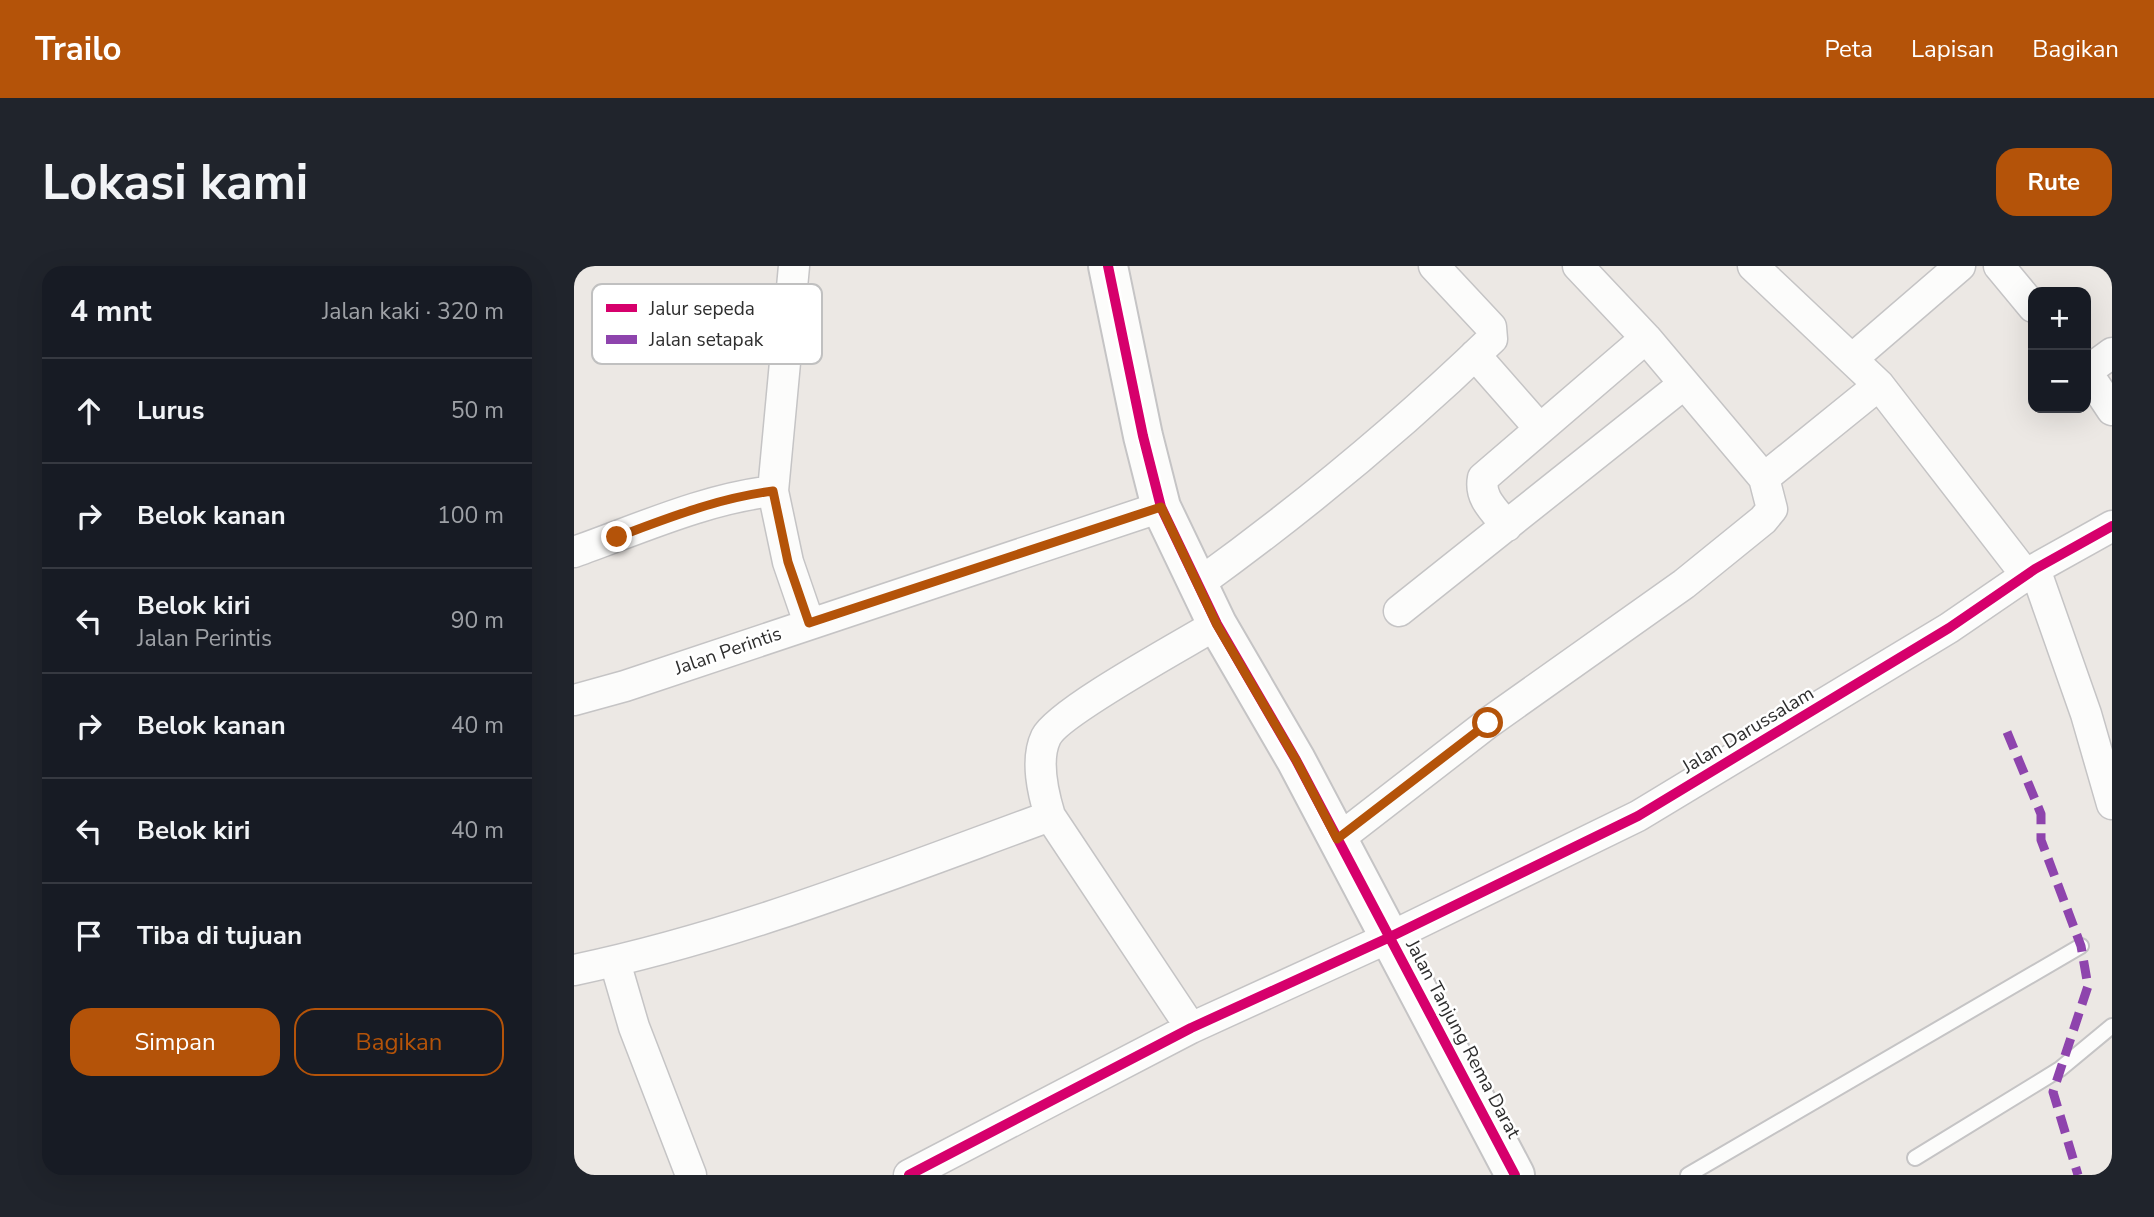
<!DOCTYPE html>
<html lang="id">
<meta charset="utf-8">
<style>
body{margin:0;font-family:"Nunito Sans",sans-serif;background:#20242c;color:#f1f3f6}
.controls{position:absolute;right:21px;top:21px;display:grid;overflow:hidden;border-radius:14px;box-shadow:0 7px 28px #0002}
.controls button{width:63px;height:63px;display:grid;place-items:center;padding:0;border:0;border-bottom:2px solid #363941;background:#171b24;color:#f1f3f6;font:35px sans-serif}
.stop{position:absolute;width:21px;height:21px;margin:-16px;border:5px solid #b45309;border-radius:50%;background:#fff}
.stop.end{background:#b45309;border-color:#fff;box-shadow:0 2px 7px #0008}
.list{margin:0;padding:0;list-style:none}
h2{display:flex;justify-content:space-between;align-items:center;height:91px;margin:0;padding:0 28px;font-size:30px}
h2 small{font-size:23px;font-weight:400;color:#9ea1a6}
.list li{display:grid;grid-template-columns:46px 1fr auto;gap:21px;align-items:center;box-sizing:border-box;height:105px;padding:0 28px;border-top:2px solid #363941}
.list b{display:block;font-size:26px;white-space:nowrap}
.list p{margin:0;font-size:23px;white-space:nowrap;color:#9ea1a6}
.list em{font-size:23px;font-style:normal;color:#9ea1a6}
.actions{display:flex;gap:14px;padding:21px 28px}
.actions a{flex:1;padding:16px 0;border:2px solid #b45309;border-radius:21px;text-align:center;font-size:24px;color:#b45309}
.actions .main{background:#b45309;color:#fff}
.icon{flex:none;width:38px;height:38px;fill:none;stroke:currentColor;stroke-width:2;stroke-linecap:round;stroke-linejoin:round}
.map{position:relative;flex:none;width:1538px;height:909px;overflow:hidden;border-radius:21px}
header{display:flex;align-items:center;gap:42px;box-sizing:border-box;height:98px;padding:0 35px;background:#b45309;color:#fff}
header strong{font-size:33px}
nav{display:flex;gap:38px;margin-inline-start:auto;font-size:24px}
.intro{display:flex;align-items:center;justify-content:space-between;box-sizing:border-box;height:168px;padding:0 42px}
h1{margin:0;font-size:49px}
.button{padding:18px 32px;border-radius:21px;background:#b45309;color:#fff;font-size:24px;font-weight:700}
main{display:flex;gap:42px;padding:0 42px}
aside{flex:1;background:#171b24;border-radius:21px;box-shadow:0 7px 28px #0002}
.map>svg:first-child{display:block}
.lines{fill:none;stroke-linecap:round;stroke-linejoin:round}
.lane-casing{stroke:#c5c4c5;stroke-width:18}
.street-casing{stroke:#c5c4c5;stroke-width:33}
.secondary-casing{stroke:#c5c4c5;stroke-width:42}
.lane{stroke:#fcfcfb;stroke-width:14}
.street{stroke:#fcfcfb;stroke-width:30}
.secondary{stroke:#fcfcfb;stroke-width:38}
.quiet{stroke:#8e44ad;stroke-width:9;stroke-dasharray:18 9;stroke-linecap:butt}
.cycleway-casing{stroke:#fff;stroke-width:15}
.cycleway{stroke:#d6006c;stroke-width:10}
.route{stroke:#b45309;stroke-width:9}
.labels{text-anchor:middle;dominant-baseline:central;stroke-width:5;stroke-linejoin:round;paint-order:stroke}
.street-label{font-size:19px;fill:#2e2e2e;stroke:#fff}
.key{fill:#fff;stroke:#c0c0c0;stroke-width:2}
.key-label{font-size:19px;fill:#2e2e2e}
</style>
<header>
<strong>Trailo</strong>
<nav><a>Peta</a><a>Lapisan</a><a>Bagikan</a></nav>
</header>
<div class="intro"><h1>Lokasi kami</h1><a class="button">Rute</a></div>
<main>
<aside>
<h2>4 mnt<small>Jalan kaki · 320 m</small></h2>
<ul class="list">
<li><svg class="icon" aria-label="ahead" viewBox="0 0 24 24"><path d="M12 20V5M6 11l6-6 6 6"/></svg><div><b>Lurus</b></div><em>50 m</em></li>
<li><svg class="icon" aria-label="right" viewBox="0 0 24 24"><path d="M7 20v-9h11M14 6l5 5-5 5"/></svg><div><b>Belok kanan</b></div><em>100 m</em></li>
<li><svg class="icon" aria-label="left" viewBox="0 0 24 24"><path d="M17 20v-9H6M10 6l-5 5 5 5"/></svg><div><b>Belok kiri</b><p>Jalan Perintis</p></div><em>90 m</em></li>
<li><svg class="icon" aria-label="right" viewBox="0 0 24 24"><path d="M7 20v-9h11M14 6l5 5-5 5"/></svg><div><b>Belok kanan</b></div><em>40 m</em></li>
<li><svg class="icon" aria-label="left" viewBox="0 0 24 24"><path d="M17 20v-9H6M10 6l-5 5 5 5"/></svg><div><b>Belok kiri</b></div><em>40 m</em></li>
<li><svg class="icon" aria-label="arrive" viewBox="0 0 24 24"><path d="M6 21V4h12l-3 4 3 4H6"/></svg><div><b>Tiba di tujuan</b></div></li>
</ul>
<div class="actions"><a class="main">Simpan</a><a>Bagikan</a></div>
</aside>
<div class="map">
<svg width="1538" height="909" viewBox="0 0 1538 909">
<rect width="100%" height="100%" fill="#ece8e4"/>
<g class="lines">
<defs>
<path id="lane" d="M1341 892 1486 803 1538 760
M1114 909 1507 680"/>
<path id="street" d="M220 0 199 225 214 296 235 357
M1004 0 1072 72 1190 212
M1179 0 1305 119 1452 309
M1425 0 1459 41
M901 89 966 163
M1278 93 1386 0
M1512 105 1538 144
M1512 106 1538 87
M933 260C920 244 905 232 909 212L1072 72
M0 286C65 263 130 233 199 225
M1461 303 1512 448 1538 538
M624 318C729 242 825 163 918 73L917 61 860 0
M825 345 1110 118
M0 434 51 420 587 241
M476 550 617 762
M763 574 914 457 1110 318 1189 254 1198 243 1190 212 1305 119
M41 696 60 761 117 909
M0 704C163 670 320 607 476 550 469 527 461 494 472 471 484 446 612 377 643 358
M335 909 617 762 814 672 1064 550 1375 362 1461 303 1538 260"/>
<path id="secondary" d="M534 0 569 170 587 241 643 358 722 494 941 909"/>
</defs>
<use href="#lane" class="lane-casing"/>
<use href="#street" class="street-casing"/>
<use href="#secondary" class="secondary-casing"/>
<use href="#lane" class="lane"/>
<use href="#street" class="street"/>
<use href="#secondary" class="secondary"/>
<path class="quiet" d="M1433 466 1467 548V574L1507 680 1514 720 1479 826 1504 909"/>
<defs>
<path id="cycleway" d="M534 0 569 170 587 241 643 358 722 494 941 909
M335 909 617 762 814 672 1064 550 1375 362 1461 303 1538 260"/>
</defs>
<use href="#cycleway" class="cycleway-casing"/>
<use href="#cycleway" class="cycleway"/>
</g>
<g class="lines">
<path class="route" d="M43 271C94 252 144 232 199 225L214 296 235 357 587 241 643 359 722 494 763 573 914 457"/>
</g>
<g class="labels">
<g class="street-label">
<text transform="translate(154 385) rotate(-19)">Jalan Perintis</text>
<text transform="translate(1174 464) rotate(-31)">Jalan Darussalam</text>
<text transform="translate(889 773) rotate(62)">Jalan Tanjung Rema Darat</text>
</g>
</g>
<rect x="18" y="18" width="230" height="80" rx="10" class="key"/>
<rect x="32" y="38" width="31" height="8" fill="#d6006c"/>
<rect x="32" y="69" width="31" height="9" fill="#8e44ad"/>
<g class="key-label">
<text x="75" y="49">Jalur sepeda</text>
<text x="75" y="80">Jalan setapak</text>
</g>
</svg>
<div class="controls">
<button>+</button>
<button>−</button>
</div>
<div class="stop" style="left:914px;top:457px"></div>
<div class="stop end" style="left:43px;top:271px"></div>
</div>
</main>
